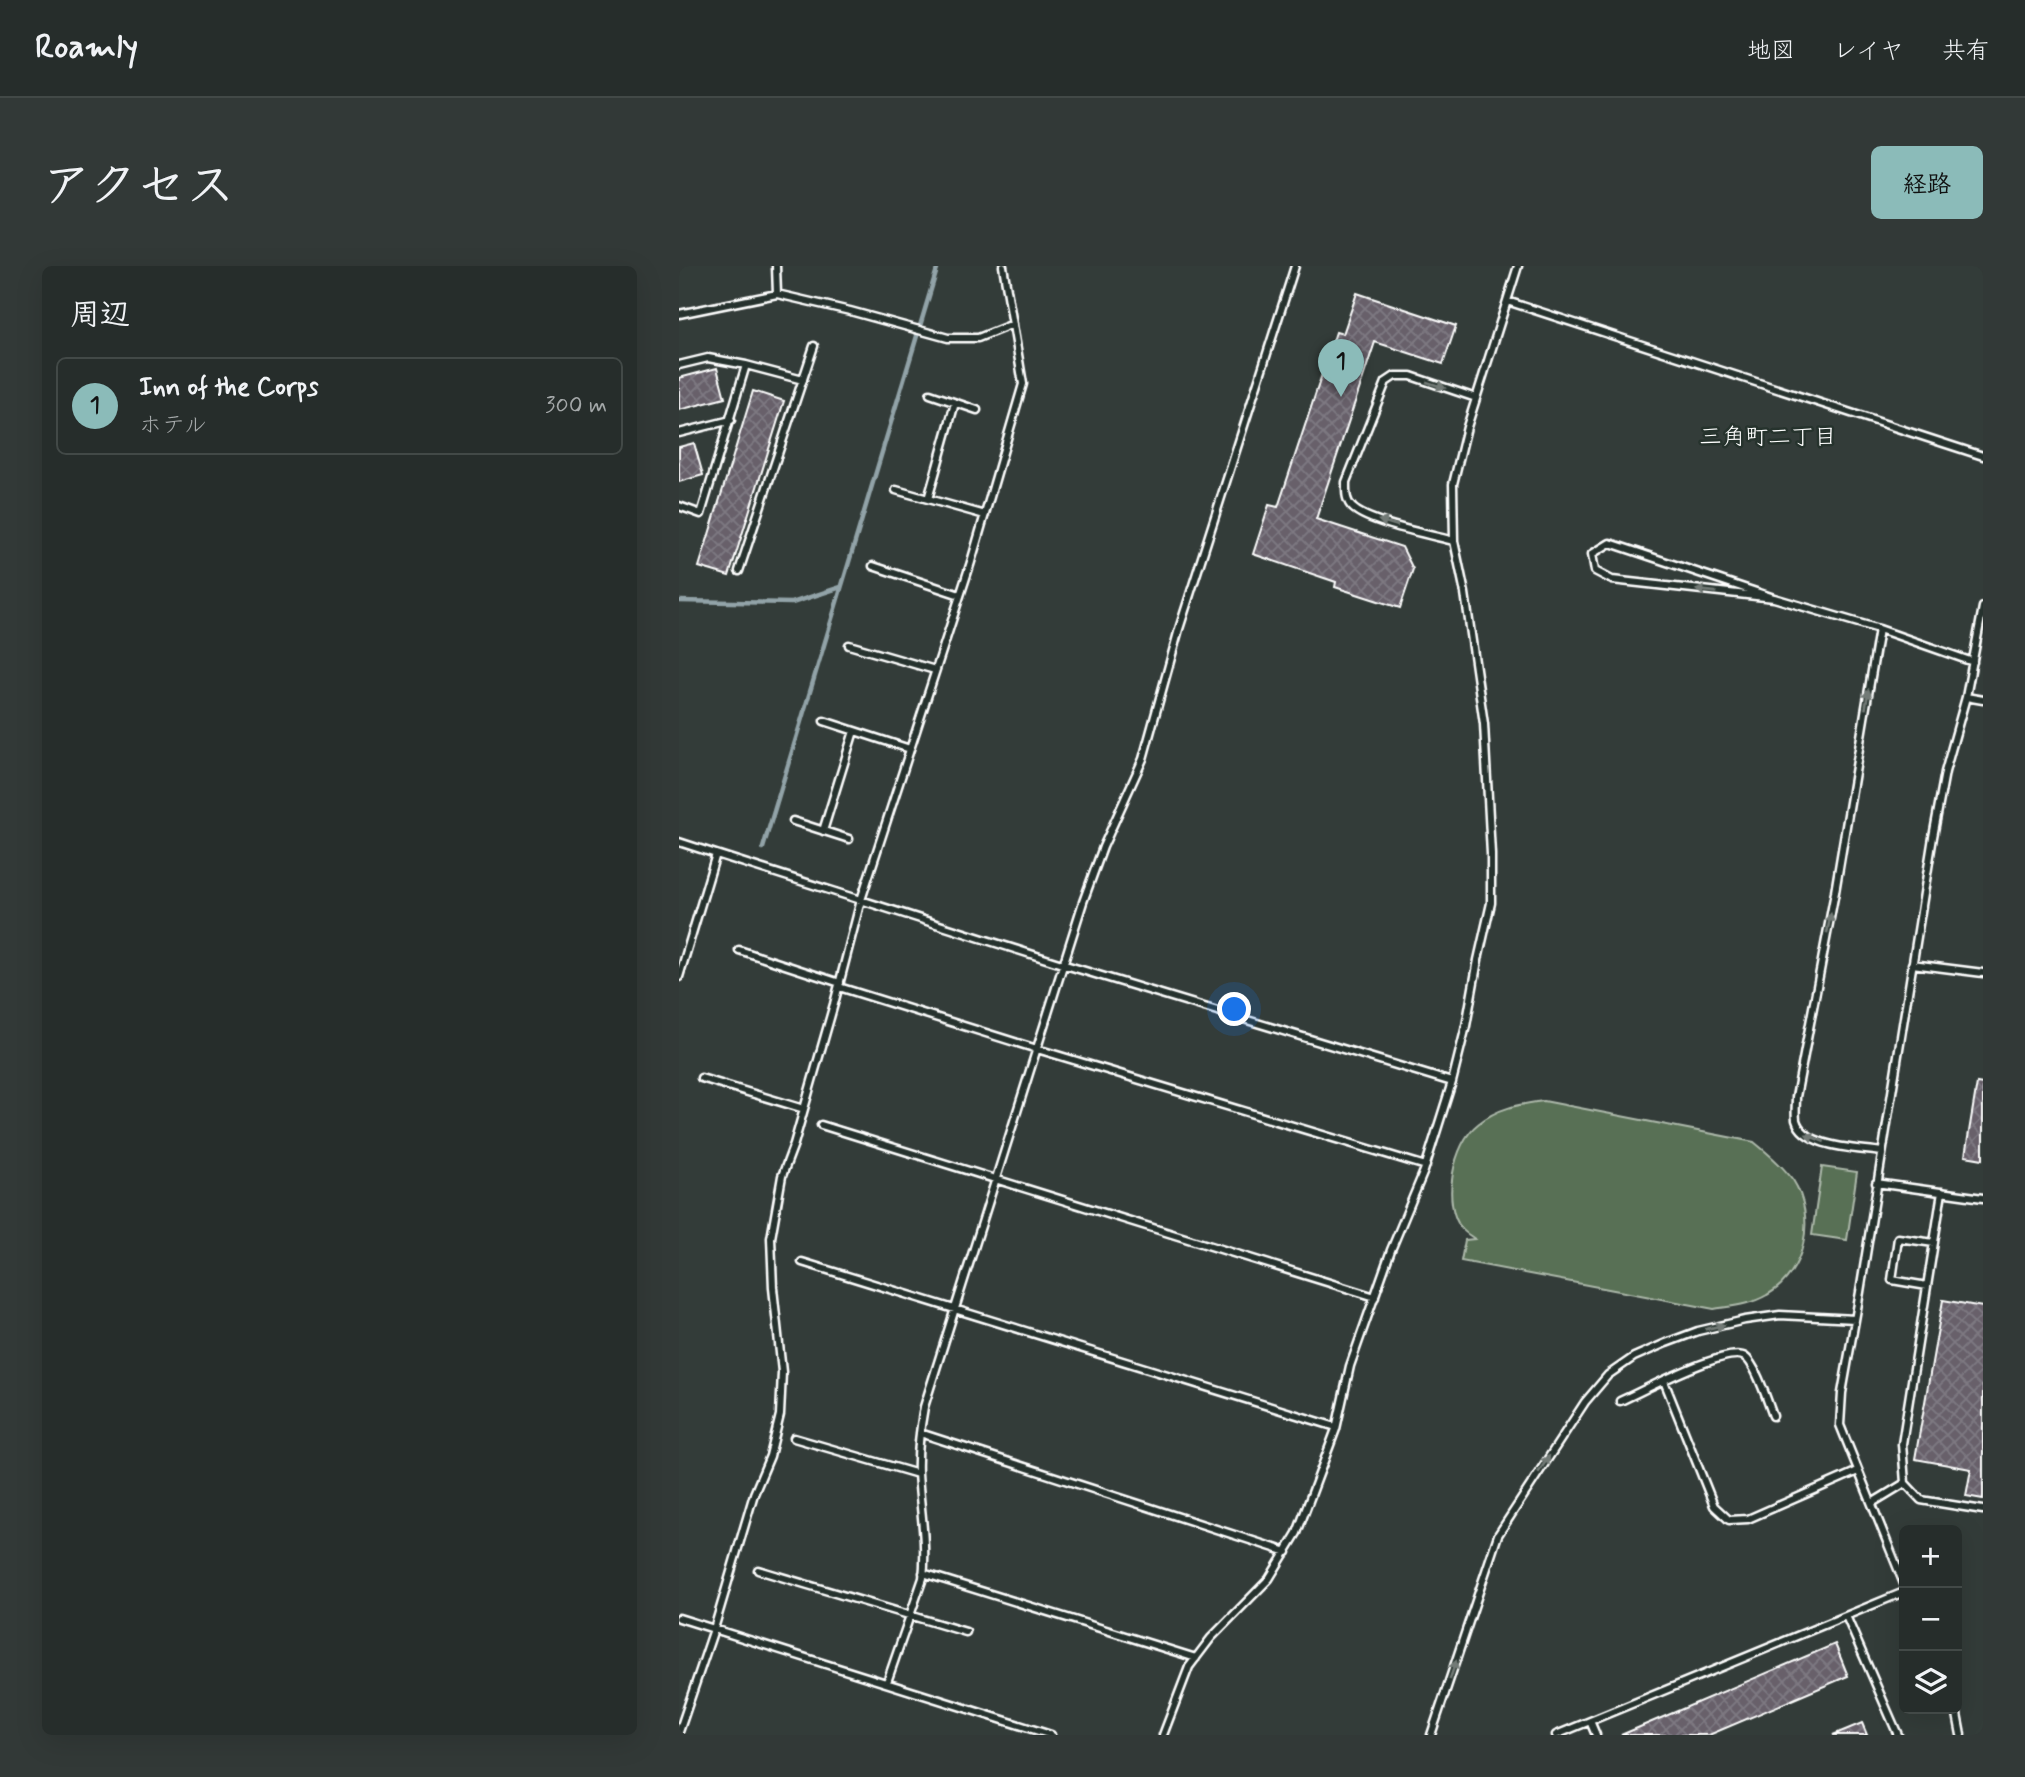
<!DOCTYPE html>
<html lang="ja">
<meta charset="utf-8">
<style>
body{margin:0;font-family:Mynerve,"Klee One",sans-serif;background:#323937;color:#f1f3f6}
.controls{position:absolute;right:21px;bottom:21px;display:grid;overflow:hidden;border-radius:10px;box-shadow:0 7px 28px #0002}
.controls button{width:63px;height:63px;display:grid;place-items:center;padding:0;border:0;border-bottom:2px solid #424947;background:#262d2b;color:#f1f3f6;font:35px sans-serif}
.you{position:absolute;left:556px;top:744px;width:24px;height:24px;margin:-18px;border:5px solid #fff;border-radius:50%;background:#1a73e8;box-shadow:0 0 0 10px #1a73e833}
.badge{display:grid;place-items:center;width:46px;height:46px;border-radius:50%;background:#8bbbb9;color:#111;font-size:23px;font-weight:700}
.pin{position:absolute;translate:-50% -58px;filter:drop-shadow(0 2px 4px #0008)}
.pin::after{content:'';position:absolute;top:37px;width:24px;height:21px;background:inherit;clip-path:polygon(0 0,100% 0,50% 100%)}
.list{margin:0;padding:0;list-style:none}
h2{display:flex;justify-content:space-between;align-items:center;height:91px;margin:0;padding:0 28px;font-size:30px}
h2 small{font-size:23px;font-weight:400;color:#a4a8a9}
.list li{display:grid;grid-template-columns:46px 1fr auto;gap:21px;align-items:center;box-sizing:border-box;height:98px;margin:0 14px 14px;padding:0 14px;border:2px solid #424947;border-radius:10px}
.list b{display:block;font-size:26px;white-space:nowrap}
.list p{margin:0;font-size:23px;white-space:nowrap;color:#a4a8a9}
.list em{font-size:23px;font-style:normal;color:#a4a8a9}
.icon{flex:none;width:38px;height:38px;fill:none;stroke:currentColor;stroke-width:2;stroke-linecap:round;stroke-linejoin:round}
.map{position:relative;flex:none;width:1304px;height:1469px;overflow:hidden;border-radius:10px}
header{display:flex;align-items:center;gap:42px;box-sizing:border-box;height:98px;padding:0 35px;background:#262d2b;border-bottom:2px solid #424947}
header strong{font-size:33px}
nav{display:flex;gap:38px;margin-inline-start:auto;font-size:24px}
.intro{display:flex;align-items:center;justify-content:space-between;box-sizing:border-box;height:168px;padding:0 42px}
h1{margin:0;font-size:49px}
.button{padding:18px 32px;border-radius:10px;background:#8bbbb9;color:#111;font-size:24px;font-weight:700}
main{display:flex;gap:42px;padding:0 42px}
aside{flex:1;background:#262d2b;border-radius:10px;box-shadow:0 7px 28px #0002}
.map>svg:first-child{display:block}
.pitch{fill:#597055;stroke:#acb8aa;stroke-width:2}
.lines{fill:none;stroke-linecap:round;stroke-linejoin:round}
.stream{stroke:#92a3a8;stroke-width:4.5}
.building{fill:url(#building-cross-hatch);stroke:#fff;stroke-width:2}
.service-casing{stroke:#fff;stroke-width:11}
.service{stroke:#26332d;stroke-width:6}
.oneway{fill:#727a76}
.labels{text-anchor:middle;dominant-baseline:central;stroke-width:5;stroke-linejoin:round;paint-order:stroke}
.neighbourhood-label{font-size:23px;fill:#fff;stroke:#26332d}
</style>
<header>
<strong>Roamly</strong>
<nav><a>地図</a><a>レイヤ</a><a>共有</a></nav>
</header>
<div class="intro"><h1>アクセス</h1><a class="button">経路</a></div>
<main>
<aside>
<h2>周辺<small></small></h2>
<ul class="list">
<li><span class="badge">1</span><div><b>Inn of the Corps</b><p>ホテル</p></div><em>300 m</em></li>
</ul>
</aside>
<div class="map">
<svg width="1304" height="1469" viewBox="0 0 1304 1469">
<defs>
<pattern id="building-cross-hatch" width="8" height="8" patternUnits="userSpaceOnUse" patternTransform="scale(1.75)"><rect width="8" height="8" fill="#67616b"/><path d="M0 0l8 8M0 8l8-8" fill="none" stroke="#7e7981"/></pattern>
</defs>
<rect width="100%" height="100%" fill="#333c39"/>
<filter id="ink" filterUnits="userSpaceOnUse"><feTurbulence type="fractalNoise" baseFrequency=".0143" numOctaves="2"/><feDisplacementMap in="SourceGraphic" scale="14" xChannelSelector="R" yChannelSelector="G"/><feConvolveMatrix kernelMatrix="1 2 1 2 8 2 1 2 1" color-interpolation-filters="sRGB"/></filter>
<g filter="url(#ink)">
<path class="pitch" d="M865 835 1075 876C1090 888 1103 899 1114 914 1138 951 1126 1008 1088 1029 1071 1039 1053 1040 1035 1043L782 995 786 974 796 973C792 970 786 967 783 963 762 938 774 877 799 858 818 842 841 838 865 835Z
M1143 901 1178 906 1168 974 1133 969Z"/>
<g class="lines">
<path class="stream" d="M0 335 113 337 162 321
M84 582 259 0"/>
</g>
<path class="building" d="M678 27 777 60 764 98 696 76 637 253 723 281 734 303 721 342 656 321 657 316 574 288 590 239 599 241 657 66 664 68Z
M38 102 46 132 0 144V112Z
M74 125 105 135 50 310 20 301Z
M15 177 24 209 0 216V181Z
M1298 817 1304 818V893L1286 890Z
M1264 1034 1304 1041V1233L1287 1230 1292 1203 1236 1193Z
M1156 1378 1169 1410 1030 1469H942Z
M1183 1457 1188 1469H1154Z"/>
<g class="lines">
<defs>
<path id="service" d="M97 0 98 28
M828 35 1304 190
M0 48 98 28 171 45 269 72H299L334 58
M0 99 29 92 67 99 124 114
M251 128 298 144
M0 167 52 154
M217 224 306 249
M249 233 276 137
M0 240 22 248 67 99
M775 275C752 269 690 257 674 242 666 235 667 225 667 216L707 116 716 110H732L797 132
M194 300 281 329
M60 305 135 80
M1095 332 933 314 916 305 913 288 931 277 1095 332 1200 363 1294 396
M1200 363 1156 626 1117 831C1117 838 1116 847 1117 854 1125 882 1178 882 1202 886
M170 379 256 404
M1287 431 1304 434
M145 455 231 483
M114 555 170 573
M144 565 175 465
M0 576 37 588
M60 684 161 717
M1233 698 1304 707
M0 711 37 588 383 698 773 816
M160 721 358 783 747 900
M22 812 125 843
M142 859 696 1031
M1197 917 1304 932
M1263 926 1223 1178 1226 1217 1242 1234 1304 1244
M123 996 657 1161
M1248 1020 1213 1014 1219 972 1255 977
M985 1115 1035 1240 1050 1254 1069 1253 1179 1205
M941 1135C962 1126 1049 1079 1066 1091 1077 1098 1089 1137 1094 1150
M241 1167 608 1286
M115 1172 239 1208
M1193 1237 1226 1217
M79 1304 287 1366
M244 1307 517 1392
M1225 1318 1161 1159 1163 1127 1181 1026 1254 571 1266 506 1287 431 1304 341
M1167 1350 1219 1469
M0 1352 372 1469
M208 1416 244 1312C248 1276 241 1243 239 1207 238 1185 241 1163 245 1141L404 636 424 581 464 493 500 363 616 0
M1277 1443 1282 1469
M911 1455 917 1469
M0 1466 35 1363 75 1228 91 1190 101 1149 103 1106 94 1022 92 972 103 910 115 878 155 738 182 634 292 296 344 118 324 0
M484 1469 510 1401 532 1372 590 1313 618 1267 657 1163 671 1100 712 984 745 905 773 816 787 760 799 694 812 637V588L805 458 786 327 775 275 774 218 788 161 839 0
M752 1469 819 1269 906 1136 929 1109 955 1091 987 1077 1019 1065 1066 1054 1101 1049 1176 1053
M877 1469 1225 1326"/>
</defs>
<use href="#service" class="service-casing"/>
<use href="#service" class="service"/>
</g>
<defs><path id="oneway-solid" d="M-6-.8H1V-3.2L6.5 0L1 3.2V.8H-6Z" transform="scale(1.75)"/></defs>
<g class="oneway">
<use href="#oneway-solid" transform="translate(757 119) rotate(18)"/>
<use href="#oneway-solid" transform="translate(709 257) rotate(-164)"/>
<use href="#oneway-solid" transform="translate(1027 325) rotate(-174)"/>
<use href="#oneway-solid" transform="translate(1188 433) rotate(-81)"/>
<use href="#oneway-solid" transform="translate(1150 657) rotate(-79)"/>
<use href="#oneway-solid" transform="translate(1136 872) rotate(-158)"/>
<use href="#oneway-solid" transform="translate(1036 1061) rotate(-13)"/>
<use href="#oneway-solid" transform="translate(865 1198) rotate(-57)"/>
<use href="#oneway-solid" transform="translate(774 1404) rotate(-71)"/>
</g>
</g>
<g class="labels">
<g class="neighbourhood-label">
<text x="1089" y="172">三角町二丁目</text>
</g>
</g>
</svg>
<div class="controls">
<button>+</button>
<button>−</button>
<button><svg class="icon" aria-label="layers" viewBox="0 0 24 24"><path d="M12 4l9 5-9 5-9-5zM3 14l9 5 9-5"/></svg></button>
</div>
<div class="you"></div>
<div class="pin badge" style="left:662px;top:131px">1</div>
</div>
</main>
